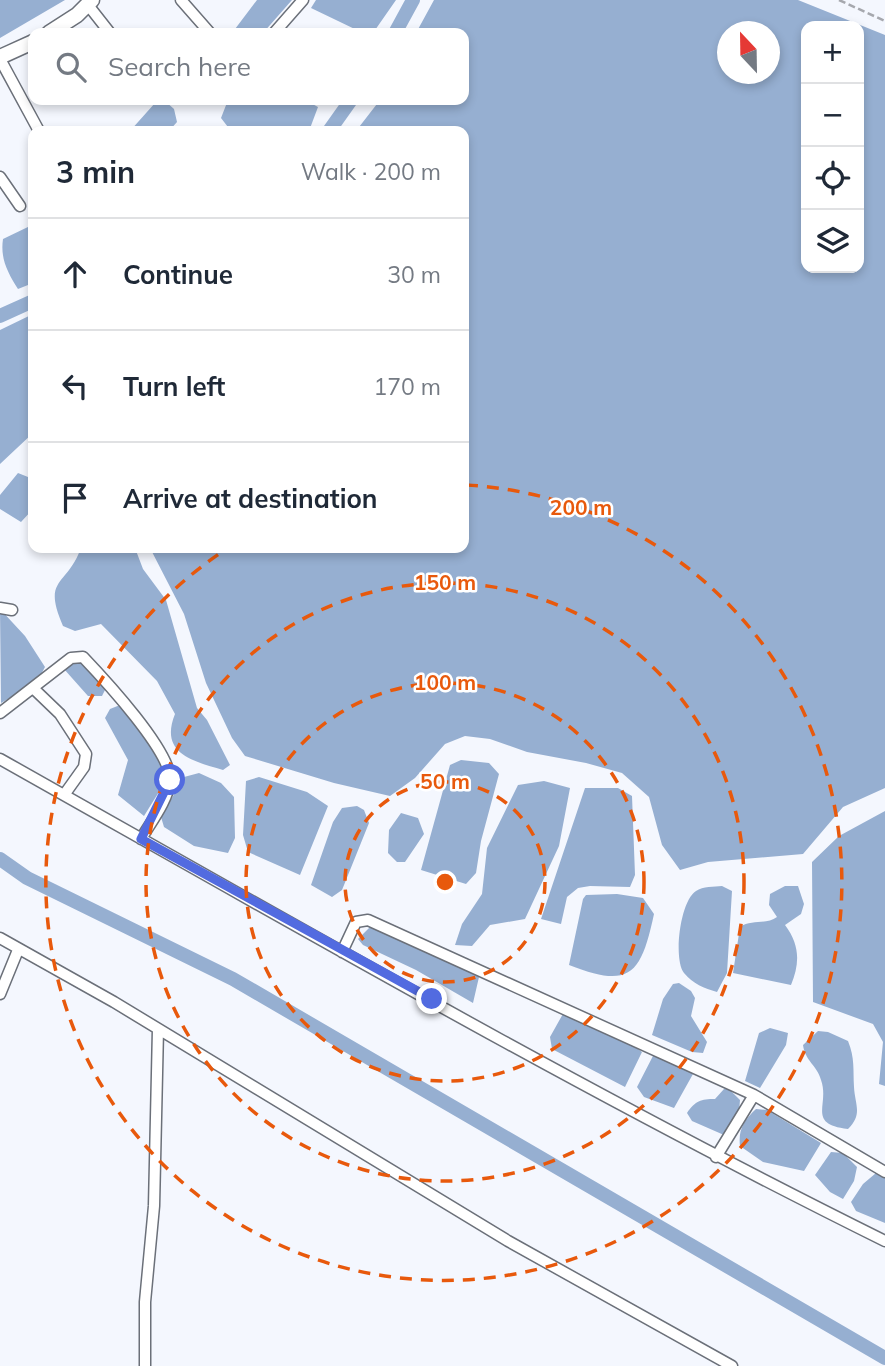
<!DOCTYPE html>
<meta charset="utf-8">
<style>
body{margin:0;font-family:Mulish,sans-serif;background:#f6f6f7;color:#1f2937}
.controls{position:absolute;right:21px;top:21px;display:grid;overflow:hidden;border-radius:14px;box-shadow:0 4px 10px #0003}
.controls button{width:63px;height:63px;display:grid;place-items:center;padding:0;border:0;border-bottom:2px solid #e0e1e3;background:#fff;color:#1f2937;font:35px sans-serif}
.compass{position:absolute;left:717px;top:21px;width:63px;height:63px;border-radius:50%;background:#fff;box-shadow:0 4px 10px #0003;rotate:338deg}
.stop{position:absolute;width:21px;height:21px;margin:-16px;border:5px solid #526be0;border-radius:50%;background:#fff}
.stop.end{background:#526be0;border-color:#fff;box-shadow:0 2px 7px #0008}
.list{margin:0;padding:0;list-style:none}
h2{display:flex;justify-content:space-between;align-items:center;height:91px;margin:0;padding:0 28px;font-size:30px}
h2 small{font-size:23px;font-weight:400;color:#747a83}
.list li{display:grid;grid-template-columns:46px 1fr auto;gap:21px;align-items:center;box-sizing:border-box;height:112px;padding:0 28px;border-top:2px solid #e0e1e3}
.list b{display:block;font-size:26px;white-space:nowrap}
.list em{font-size:23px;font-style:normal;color:#747a83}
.icon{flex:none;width:38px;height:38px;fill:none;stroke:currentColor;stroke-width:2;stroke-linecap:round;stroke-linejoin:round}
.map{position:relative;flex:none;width:885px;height:1366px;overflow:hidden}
.search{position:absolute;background:#fff;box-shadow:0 4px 10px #0003;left:28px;top:28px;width:441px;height:77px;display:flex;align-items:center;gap:18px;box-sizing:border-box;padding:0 24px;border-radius:14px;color:#747a83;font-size:26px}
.panel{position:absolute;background:#fff;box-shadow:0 4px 10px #0003;left:28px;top:126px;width:441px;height:427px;border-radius:14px}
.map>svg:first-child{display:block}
.water{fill:#96afd1;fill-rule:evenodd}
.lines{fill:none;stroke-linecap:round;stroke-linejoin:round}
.canal{stroke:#96afd1;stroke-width:14}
.street-casing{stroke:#6b7079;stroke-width:13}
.secondary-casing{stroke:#6b7079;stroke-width:17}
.path{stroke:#a6a8ae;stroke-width:2.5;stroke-dasharray:7 3.5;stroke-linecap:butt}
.street{stroke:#fff;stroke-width:10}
.secondary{stroke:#fff;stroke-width:14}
.route{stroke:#526be0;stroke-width:9}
.ring{fill:none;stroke:#e8590c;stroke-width:3.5;stroke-dasharray:12 9}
.centre{fill:#e8590c;stroke:#fff;stroke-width:3.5}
.ring-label{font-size:21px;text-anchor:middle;font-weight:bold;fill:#e8590c;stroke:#fff;stroke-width:5;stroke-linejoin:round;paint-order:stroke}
</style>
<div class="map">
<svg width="885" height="1366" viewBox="0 0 885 1366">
<rect width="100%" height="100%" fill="#f4f7fe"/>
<path class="water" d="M0 0H65L0 38Z
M257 0H292L263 33H232Z
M316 0H396L373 33H363L311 8Z
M434 0H798L885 35V788L843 807 803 854 708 862 680 870 662 845 649 797 622 773 586 763 527 752 490 739 465 736 445 744 415 778 390 796 334 783 245 756 232 738 206 683 184 614 150 548H464V131H356L380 100H464V33H416ZM806 26H859V268H806ZM728 32H770V74H728Z
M228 100H305L318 107 309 131H231L221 118Z
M165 101 174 109 177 122 169 131H130L155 103Z
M30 226 33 229V283L18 289C8 273 0 259 3 239Z
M33 314V433L0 464V330Z
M18 473 33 479V509L21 522 0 509V495Z
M81 548H135L143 569 166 600 197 708 207 720 230 765 223 770C193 761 159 754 175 714L157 681 101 624 75 631 63 626C42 577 66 588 81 548Z
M0 609 25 636 45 667 37 682 1 703Z
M76 657 106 688 102 696H88L64 669Z
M120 705 146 736 166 768 162 787 144 816 118 795 128 760 105 718 110 709Z
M461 760 489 763 499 774 481 841 476 873 466 884 421 870 450 765Z
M199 773 221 783 234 797 235 838 228 853 194 846 164 827 161 817 184 777Z
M259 777 307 792 328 806 300 875 248 852 243 835 246 781Z
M544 781 570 788 559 846 525 919 490 925 472 946 455 945 462 924 482 894 487 848 518 785Z
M585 788H618L632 796 635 875 630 887 590 886 578 888 567 897 561 924 541 919Z
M357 806 364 810 369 823 342 890 332 897 311 885 333 822 342 808Z
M885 811V1086L879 1084 883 1042 873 1024 813 1002 812 862 839 836Z
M401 813 418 818 424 834 405 862H397L388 853 389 830Z
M722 886 732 891 727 973 717 992C704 988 693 984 684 973 673 959 680 901 696 891 703 886 714 887 722 886Z
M785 886H798L804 904 801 914 785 925C800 945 800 963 791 985L733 973 740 927C752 919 767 925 777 917L769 905 770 894Z
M617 894 643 898 654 914C641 975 630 989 569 965L583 899 586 895Z
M370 927 391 933 479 977 473 1003 416 970 363 945 358 939Z
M679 983 691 991 695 998 691 1016 707 1042 703 1053 692 1052 652 1035 663 999 673 984Z
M564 1012 616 1033 642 1052 625 1087 552 1049 550 1037Z
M770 1028 788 1033 786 1045 760 1088 745 1081 759 1033Z
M818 1031 828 1032 848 1041C855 1058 853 1070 854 1087 855 1105 863 1114 848 1129 806 1124 830 1105 821 1080 817 1065 805 1061 803 1045Z
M654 1054 678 1060 693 1074 674 1108 644 1097 637 1087Z
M724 1089H729L740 1100 739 1112 724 1135 692 1121 687 1113C695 1101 701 1099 715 1099Z
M756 1109 767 1110 821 1143 804 1171 763 1162 740 1146C738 1130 744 1120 756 1109Z
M831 1152 843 1153 857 1167 854 1181 843 1199 830 1192 815 1175Z
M876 1173 885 1178V1223L856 1211 851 1202 863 1184Z"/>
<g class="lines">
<path class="canal" d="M395 33 413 0
M329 131 351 100
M0 316 33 301
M0 859 27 878 233 979 885 1358"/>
<defs>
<path id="street" d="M181 0 210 33
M88 5 110 33
M274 33 303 0
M0 59 39 131
M0 177 20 206
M0 608 12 610
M34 689 60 714 86 754 84 767 64 795
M0 713 71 658 83 657C103 678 173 753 170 781 168 800 151 822 141 839
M0 759C293 924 584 1092 885 1241
M0 938 114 1002 508 1241 732 1366
M342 952 356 922 368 920 754 1095 885 1172
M0 994 18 950
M716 1157 754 1095
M145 1366V1302L154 1206 158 1029"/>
<path id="secondary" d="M49 33 77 15 92 0
M0 57 33 42"/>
</defs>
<use href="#street" class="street-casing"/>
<use href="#secondary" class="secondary-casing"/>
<path class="path" d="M839 0 885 21"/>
<use href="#street" class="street"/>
<use href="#secondary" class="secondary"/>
</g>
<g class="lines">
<path class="route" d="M170 780 141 839 432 999"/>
</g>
<g class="ring">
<circle cx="445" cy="882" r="100"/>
<circle cx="445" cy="882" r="199"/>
<circle cx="445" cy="882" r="299"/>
<path d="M466 485A398 398 0 1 1 228 548"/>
</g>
<circle cx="445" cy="882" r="10" class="centre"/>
<g class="ring-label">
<text x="581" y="515">200 m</text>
<text x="445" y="590">150 m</text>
<text x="445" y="690">100 m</text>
<text x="445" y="789">50 m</text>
</g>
</svg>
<div class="controls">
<button>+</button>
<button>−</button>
<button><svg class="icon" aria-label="locate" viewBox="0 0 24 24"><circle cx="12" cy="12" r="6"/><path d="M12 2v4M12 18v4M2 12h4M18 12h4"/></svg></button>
<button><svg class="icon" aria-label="layers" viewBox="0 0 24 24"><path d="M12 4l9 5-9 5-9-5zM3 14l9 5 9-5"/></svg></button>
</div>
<svg class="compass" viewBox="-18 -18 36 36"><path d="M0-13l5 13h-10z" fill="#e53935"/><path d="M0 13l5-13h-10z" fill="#747a83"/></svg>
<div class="stop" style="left:170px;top:780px"></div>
<div class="stop end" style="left:432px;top:999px"></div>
<div class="search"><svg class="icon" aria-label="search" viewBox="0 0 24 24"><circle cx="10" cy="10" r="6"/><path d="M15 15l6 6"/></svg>Search here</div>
<section class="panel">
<h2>3 min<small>Walk · 200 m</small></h2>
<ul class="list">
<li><svg class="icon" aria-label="ahead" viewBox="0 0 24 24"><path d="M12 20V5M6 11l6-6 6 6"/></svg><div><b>Continue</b></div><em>30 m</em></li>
<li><svg class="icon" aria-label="left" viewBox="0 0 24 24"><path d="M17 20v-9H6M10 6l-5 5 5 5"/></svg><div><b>Turn left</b></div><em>170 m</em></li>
<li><svg class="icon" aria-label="arrive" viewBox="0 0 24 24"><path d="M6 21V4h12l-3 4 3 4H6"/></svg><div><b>Arrive at destination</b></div></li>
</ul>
</section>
</div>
